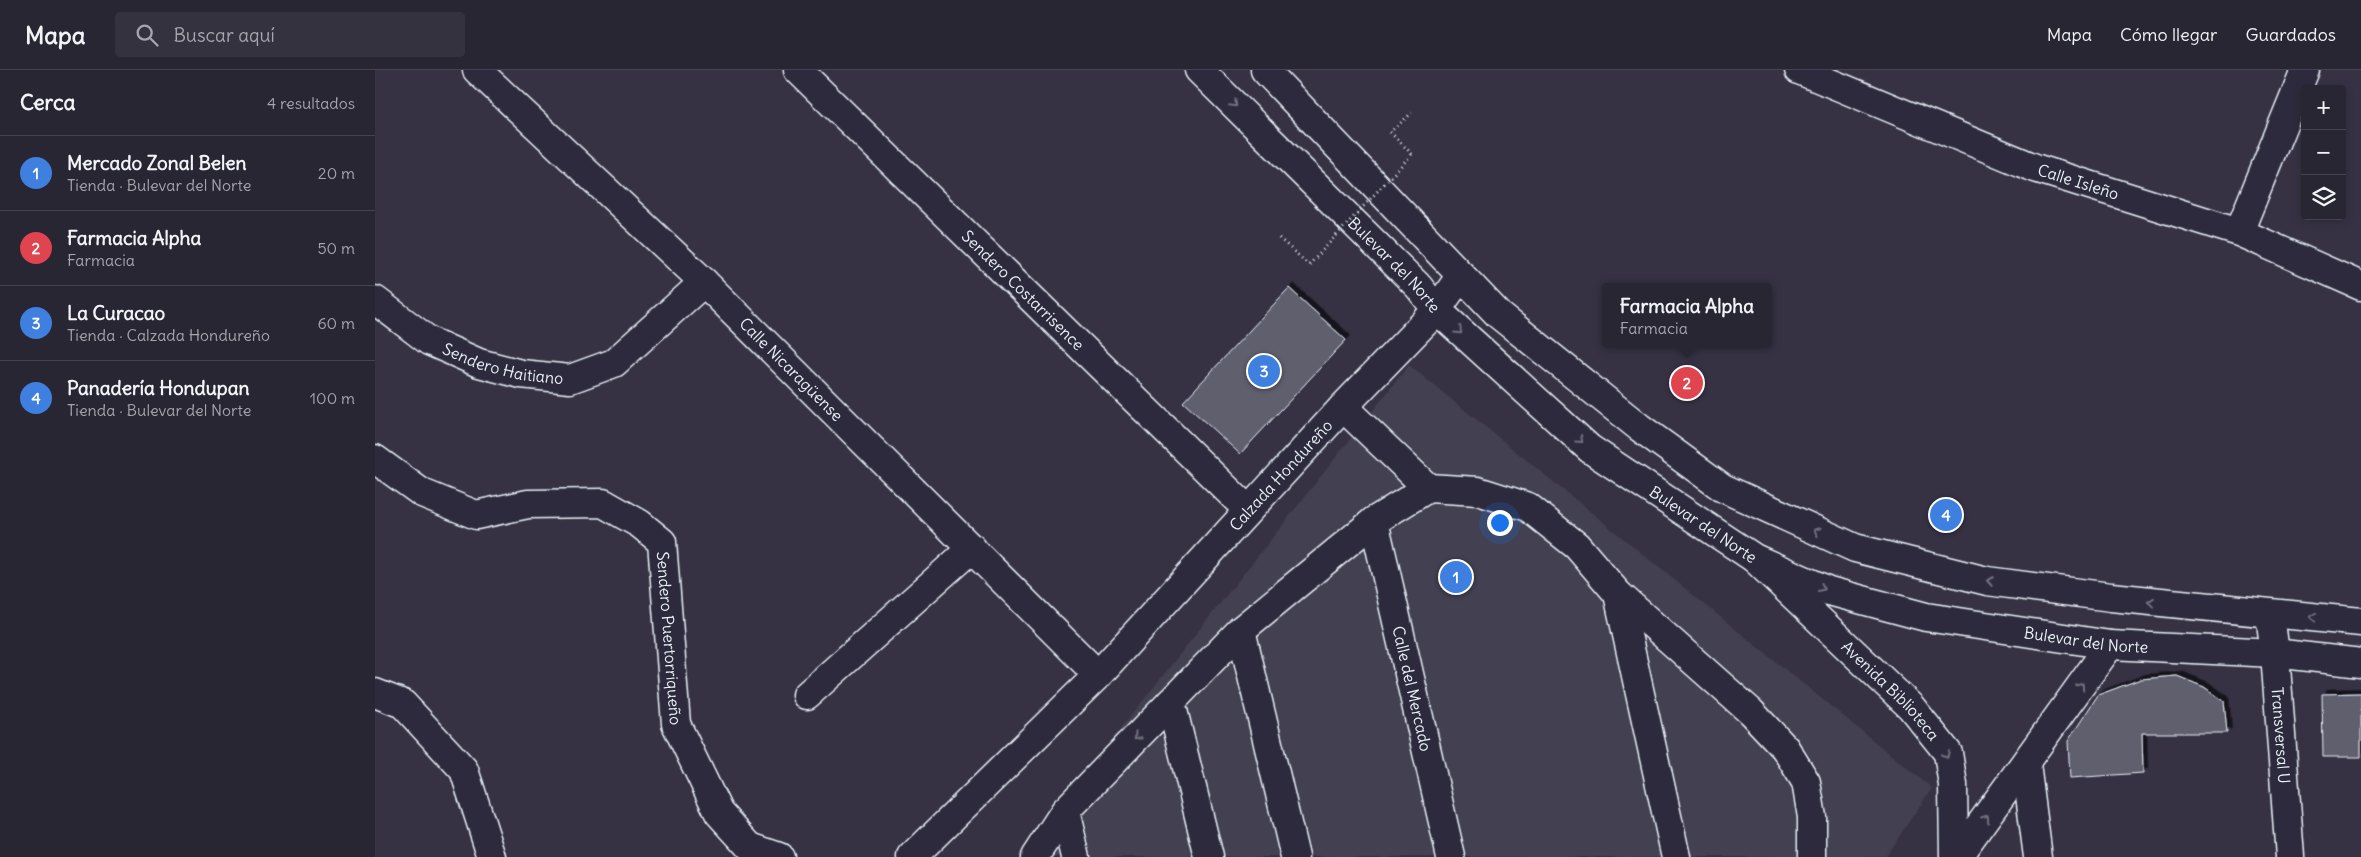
<!DOCTYPE html>
<html lang="es">
<meta charset="utf-8">
<style>
body{margin:0;font-family:Delius,sans-serif;background:#34323f;color:#f1f3f6}
.controls{position:absolute;right:15px;top:15px;display:grid;overflow:hidden;border-radius:5px;box-shadow:0 2px 8px #0003}
.controls button{width:45px;height:45px;display:grid;place-items:center;padding:0;border:0;border-bottom:1px solid #44434e;background:#282633;color:#f1f3f6;font:25px sans-serif}
.you{position:absolute;left:1124px;top:452px;width:18px;height:18px;margin:-12px;border:4px solid #fff;border-radius:50%;background:#1a73e8;box-shadow:0 0 0 8px #1a73e833}
.badge{display:grid;place-items:center;width:32px;height:32px;border-radius:50%;background:#ea580c;color:#fff;font-size:16px;font-weight:700}
.pin{position:absolute;translate:-50% -50%;border:2px solid #fff;box-shadow:0 1px 5px #0006}
.popup{position:absolute;left:1227px;top:213px;width:170px;height:65px;box-sizing:border-box;display:grid;place-content:center;border-radius:5px;background:#282633;filter:drop-shadow(0 1px 4px #0005);font-size:16px;white-space:nowrap;color:#a5a5ac}
.popup b{font-size:19px;color:#f1f3f6}
.popup::after{content:'';position:absolute;left:50%;top:100%;margin-left:-10px;border:10px solid transparent;border-top-color:#282633}
.list{margin:0;padding:0;list-style:none}
h2{display:flex;justify-content:space-between;align-items:center;height:65px;margin:0;padding:0 20px;font-size:21px}
h2 small{font-size:16px;font-weight:400;color:#a5a5ac}
.list li{display:grid;grid-template-columns:32px 1fr auto;gap:15px;align-items:center;box-sizing:border-box;height:75px;padding:0 20px;border-top:1px solid #44434e}
.list b{display:block;font-size:19px;white-space:nowrap}
.list p{margin:0;font-size:16px;white-space:nowrap;color:#a5a5ac}
.list em{font-size:16px;font-style:normal;color:#a5a5ac}
.icon{flex:none;width:28px;height:28px;fill:none;stroke:currentColor;stroke-width:2;stroke-linecap:round;stroke-linejoin:round}
.map{position:relative;flex:none;width:1986px;height:787px;overflow:hidden}
header{display:flex;align-items:center;gap:30px;box-sizing:border-box;height:70px;padding:0 25px;background:#282633;border-bottom:1px solid #44434e}
header strong{font-size:24px}
nav{display:flex;gap:28px;margin-inline-start:auto;font-size:18px}
.search{width:350px;height:45px;background:#34323f;display:flex;align-items:center;gap:12px;box-sizing:border-box;padding:0 18px;border-radius:5px;color:#a5a5ac;font-size:19px}
main{display:flex}
aside{flex:1;background:#282633}
.map>svg:first-child{display:block}
.built{fill:#433f51}
.building{fill:#605e6e;stroke:#e8f1f8;filter:url(#shadow)}
.lines{fill:none;stroke-linecap:round;stroke-linejoin:round}
.minor-casing{stroke:#e8f1f8;stroke-width:31}
.major-casing{stroke:#e8f1f8;stroke-width:31}
.path{stroke:#e8f1f8;stroke-width:3;stroke-dasharray:1 4;stroke-linecap:butt}
.minor{stroke:#2f2a3d;stroke-width:28}
.major{stroke:#2f2a3d;stroke-width:28}
.path-bridge{stroke:#e8f1f8;stroke-width:3;stroke-dasharray:1 4;stroke-linecap:butt}
.oneway{stroke:#70707e}
.labels{text-anchor:middle;dominant-baseline:central;stroke-width:5;stroke-linejoin:round;paint-order:stroke}
.street-label{font-size:16px;fill:#e8f1f8;stroke:#2f2a3d}
</style>
<header>
<strong>Mapa</strong>
<div class="search"><svg class="icon" aria-label="search" viewBox="0 0 24 24"><circle cx="10" cy="10" r="6"/><path d="M15 15l6 6"/></svg>Buscar aquí</div>
<nav><a>Mapa</a><a>Cómo llegar</a><a>Guardados</a></nav>
</header>
<main>
<aside>
<h2>Cerca<small>4 resultados</small></h2>
<ul class="list">
<li><span class="badge" style="background:#3f7fe0">1</span><div><b>Mercado Zonal Belen</b><p>Tienda · Bulevar del Norte</p></div><em>20 m</em></li>
<li><span class="badge" style="background:#e0444e">2</span><div><b>Farmacia Alpha</b><p>Farmacia</p></div><em>50 m</em></li>
<li><span class="badge" style="background:#3f7fe0">3</span><div><b>La Curacao</b><p>Tienda · Calzada Hondureño</p></div><em>60 m</em></li>
<li><span class="badge" style="background:#3f7fe0">4</span><div><b>Panadería Hondupan</b><p>Tienda · Bulevar del Norte</p></div><em>100 m</em></li>
</ul>
</aside>
<div class="map">
<svg width="1986" height="787" viewBox="0 0 1986 787">
<defs>
<filter id="shadow"><feDropShadow dx="4.5" dy="-4.5" stdDeviation="0" flood-color="#0009"/></filter>
</defs>
<rect width="100%" height="100%" fill="#363244"/>
<filter id="ink" filterUnits="userSpaceOnUse"><feTurbulence type="fractalNoise" baseFrequency=".02" numOctaves="2"/><feDisplacementMap in="SourceGraphic" scale="10" xChannelSelector="R" yChannelSelector="G"/><feConvolveMatrix kernelMatrix="1 2 1 2 8 2 1 2 1" color-interpolation-filters="sRGB"/></filter>
<g filter="url(#ink)">
<path class="built" d="M1034 295 1557 718 1510 787H644Z"/>
<path class="building" d="M914 218 971 270 865 384 808 332Z
M1802 606 1829 617 1849 631 1852 663H1767L1768 703 1695 708 1693 671 1723 625 1766 609Z
M1986 623V687H1948L1947 624Z"/>
<g class="lines">
<defs>
<g id="minor">
<path id="s1" d="M102 0 329 212 723 605"/>
<path id="s2" d="M423 0 873 440"/>
<path id="s3" d="M1424 0 1660 98 1864 162 1986 216"/>
<path d="M1864 162 1930 0"/>
<path id="s4" d="M0 230 54 271 104 293 146 304 195 309 239 293 329 212"/>
<path id="s5" d="M0 389 47 423 101 445 153 434 228 433 265 454 287 472 301 654 344 743 375 777 404 787"/>
<path d="M1053 418 1103 421 1153 437 1202 476 1243 524 1376 642 1410 678 1431 712 1437 747V787"/>
<path id="s6" d="M999 451 1076 787"/>
<path id="s7" d="M1380 489 1536 637 1573 683 1578 715 1579 787"/>
<path d="M1243 524 1301 787"/>
<path id="s8" d="M1895 545 1900 583 1915 787"/>
<path d="M866 560 920 787"/>
<path d="M0 623 28 634 89 700 117 787"/>
<path d="M432 625 597 478"/>
<path d="M796 632 834 787"/>
<path d="M1651 694 1663 787"/>
<path d="M690 741 701 787"/>
<path id="s9" d="M537 787 723 605 968 337 1062 240 1086 205"/>
<path d="M660 787 690 741 866 560 999 451 1053 418 968 337"/>
<path d="M1582 787 1735 575"/>
</g>
<g id="major">
<path id="s10" d="M824 0 1043 216 1062 240 1215 379 1379 488 1454 521 1551 547 1735 575 1900 583 1986 593"/>
<path d="M890 0 1124 245 1264 357 1348 418 1480 478 1612 511 1736 527 1986 552"/>
</g>
</defs>
<use href="#minor" class="minor-casing"/>
<use href="#major" class="major-casing"/>
<path class="path" d="M1037 84 1015 62 1037 43
M904 168 934 195"/>
<use href="#minor" class="minor"/>
<use href="#major" class="major"/>
<path class="path-bridge" d="M934 195 1037 84"/>
</g>
<defs><path id="oneway-chevron" d="M-2-3.5L2.5 0L-2 3.5" fill="none" stroke-width="1.6" stroke-linecap="round" stroke-linejoin="round" transform="scale(1.25)"/></defs>
<g class="oneway">
<use href="#oneway-chevron" transform="translate(859 34) rotate(45)"/>
<use href="#oneway-chevron" transform="translate(1084 261) rotate(43)"/>
<use href="#oneway-chevron" transform="translate(1205 370) rotate(42)"/>
<use href="#oneway-chevron" transform="translate(1442 461) rotate(-156)"/>
<use href="#oneway-chevron" transform="translate(1615 511) rotate(-170)"/>
<use href="#oneway-chevron" transform="translate(1447 518) rotate(23)"/>
<use href="#oneway-chevron" transform="translate(1776 532) rotate(-174)"/>
<use href="#oneway-chevron" transform="translate(1938 547) rotate(-174)"/>
<use href="#oneway-chevron" transform="translate(1706 616) rotate(-55)"/>
<use href="#oneway-chevron" transform="translate(762 667) rotate(134)"/>
<use href="#oneway-chevron" transform="translate(1571 685) rotate(67)"/>
<use href="#oneway-chevron" transform="translate(1611 748) rotate(-54)"/>
</g>
</g>
<g class="labels">
<g class="street-label">
<text stroke="none"><textPath href="#s3" startOffset="301">Calle Isleño</textPath></text>
<text stroke="none"><textPath href="#s10" startOffset="276">Bulevar del Norte</textPath></text>
<text stroke="none"><textPath href="#s2" startOffset="315">Sendero Costarrisence</textPath></text>
<text stroke="none"><textPath href="#s4" startOffset="146">Sendero Haitiano</textPath></text>
<text stroke="none"><textPath href="#s1" startOffset="434">Calle Nicaragüense</textPath></text>
<text stroke="none"><textPath href="#s9" startOffset="531">Calzada Hondureño</textPath></text>
<text stroke="none"><textPath href="#s10" startOffset="681">Bulevar del Norte</textPath></text>
<text stroke="none"><textPath href="#s5" startOffset="412">Sendero Puertorriqueño</textPath></text>
<text stroke="none"><textPath href="#s10" startOffset="1086">Bulevar del Norte</textPath></text>
<text stroke="none"><textPath href="#s6" startOffset="172">Calle del Mercado</textPath></text>
<text stroke="none"><textPath href="#s7" startOffset="189">Avenida Biblioteca</textPath></text>
<text stroke="none"><textPath href="#s8" startOffset="121">Transversal U</textPath></text>
</g>
</g>
</svg>
<div class="controls">
<button>+</button>
<button>−</button>
<button><svg class="icon" aria-label="layers" viewBox="0 0 24 24"><path d="M12 4l9 5-9 5-9-5zM3 14l9 5 9-5"/></svg></button>
</div>
<div class="you"></div>
<div class="pin badge" style="left:1081px;top:507px;background:#3f7fe0">1</div>
<div class="pin badge" style="left:1312px;top:313px;background:#e0444e">2</div>
<div class="popup"><b>Farmacia Alpha</b>Farmacia</div>
<div class="pin badge" style="left:889px;top:301px;background:#3f7fe0">3</div>
<div class="pin badge" style="left:1571px;top:445px;background:#3f7fe0">4</div>
</div>
</main>
